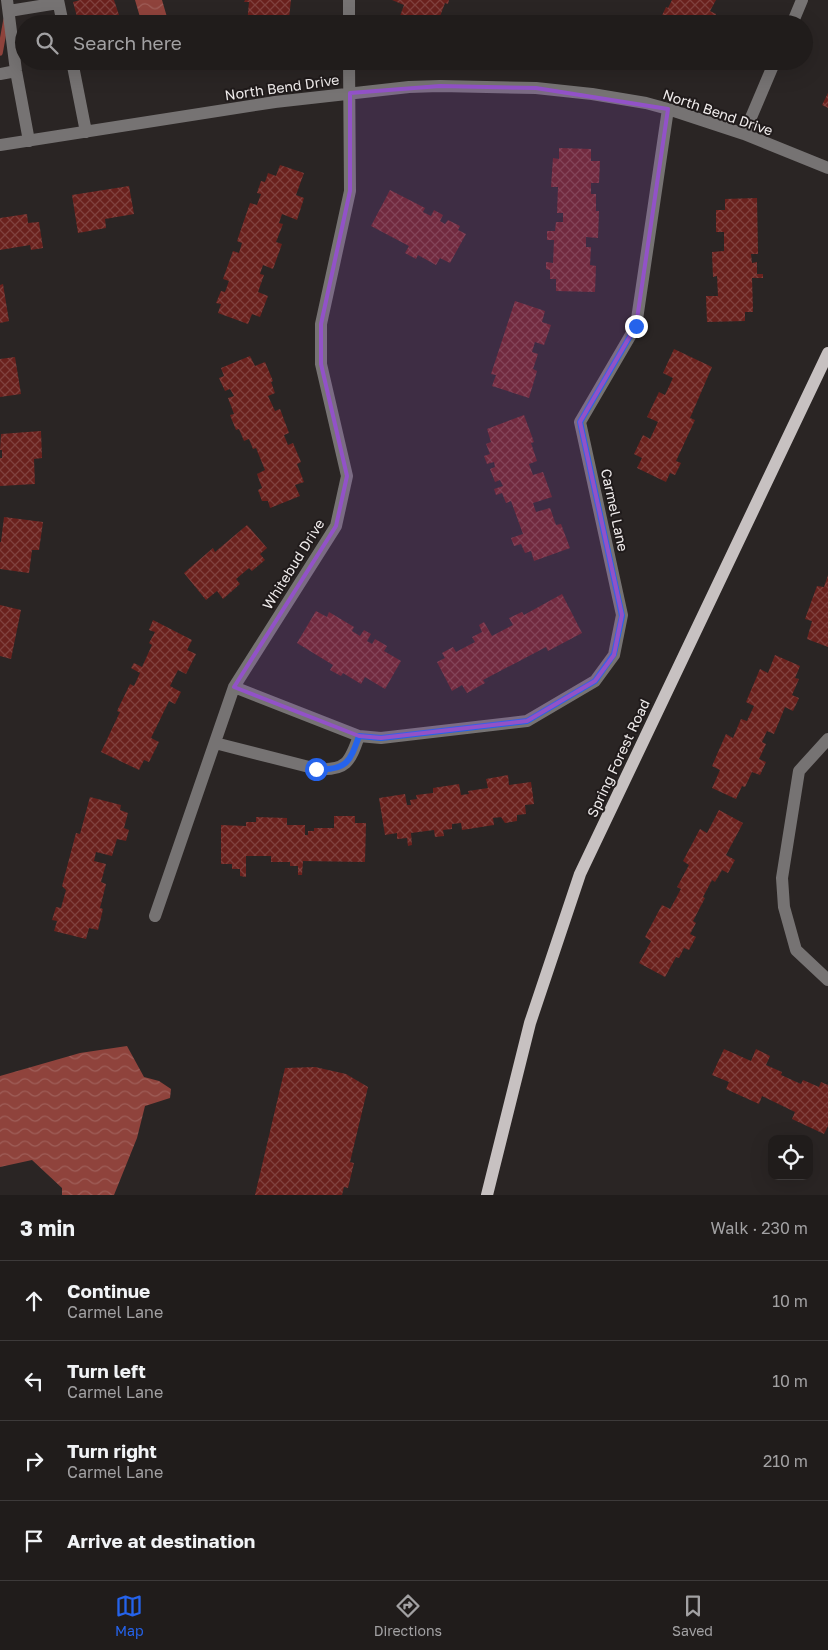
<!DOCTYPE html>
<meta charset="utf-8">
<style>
body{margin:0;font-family:"Golos Text",sans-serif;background:#282524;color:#f1f3f6}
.controls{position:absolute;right:15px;bottom:15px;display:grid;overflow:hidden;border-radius:10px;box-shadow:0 5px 20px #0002}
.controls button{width:45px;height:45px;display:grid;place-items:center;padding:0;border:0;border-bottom:1px solid #3d3a3a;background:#201c1b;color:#f1f3f6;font:25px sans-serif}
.stop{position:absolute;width:15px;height:15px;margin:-11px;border:4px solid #2563eb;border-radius:50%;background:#fff}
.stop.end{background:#2563eb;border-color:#fff;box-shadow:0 1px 5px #0008}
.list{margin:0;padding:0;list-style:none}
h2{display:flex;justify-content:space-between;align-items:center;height:65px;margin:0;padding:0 20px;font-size:21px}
h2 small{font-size:16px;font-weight:400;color:#a2a1a3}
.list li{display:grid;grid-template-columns:32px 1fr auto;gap:15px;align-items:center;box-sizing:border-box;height:80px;padding:0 20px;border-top:1px solid #3d3a3a}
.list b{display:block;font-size:19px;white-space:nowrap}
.list p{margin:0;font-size:16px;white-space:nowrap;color:#a2a1a3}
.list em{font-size:16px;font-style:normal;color:#a2a1a3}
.icon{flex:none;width:28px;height:28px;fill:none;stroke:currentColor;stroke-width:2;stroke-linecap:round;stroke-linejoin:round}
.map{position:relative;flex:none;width:828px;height:1195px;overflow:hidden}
.search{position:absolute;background:#201c1b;box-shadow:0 5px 20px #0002;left:15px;right:15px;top:15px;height:55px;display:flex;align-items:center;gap:12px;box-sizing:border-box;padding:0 18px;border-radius:28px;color:#a2a1a3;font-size:19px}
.sheet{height:385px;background:#201c1b}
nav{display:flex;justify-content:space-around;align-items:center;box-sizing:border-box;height:70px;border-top:1px solid #3d3a3a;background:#201c1b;font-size:14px;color:#a2a1a3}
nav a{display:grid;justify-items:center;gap:2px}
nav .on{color:#2563eb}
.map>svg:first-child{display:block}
.water{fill:url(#water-waves)}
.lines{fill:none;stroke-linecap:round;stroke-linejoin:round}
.stream{stroke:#8f433c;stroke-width:5.5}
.building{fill:url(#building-cross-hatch)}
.minor{stroke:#767373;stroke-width:12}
.major{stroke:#c7c1c1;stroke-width:12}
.route{stroke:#2563eb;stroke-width:6}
.marked{fill:#9252c8;fill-opacity:0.2;stroke:#9252c8;stroke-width:4;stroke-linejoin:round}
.labels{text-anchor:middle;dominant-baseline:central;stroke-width:4;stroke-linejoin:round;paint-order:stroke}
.street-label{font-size:14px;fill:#f0ecec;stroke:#201b1b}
</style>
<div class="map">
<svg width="828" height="1195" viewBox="0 0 828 1195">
<defs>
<pattern id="water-waves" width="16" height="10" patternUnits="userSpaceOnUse" patternTransform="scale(1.25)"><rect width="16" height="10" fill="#8f433c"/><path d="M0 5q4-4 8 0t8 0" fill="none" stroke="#9f5e58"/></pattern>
<pattern id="building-cross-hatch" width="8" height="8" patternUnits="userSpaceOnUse" patternTransform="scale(1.25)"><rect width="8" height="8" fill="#6a211d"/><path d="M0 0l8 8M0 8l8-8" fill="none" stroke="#80413e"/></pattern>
</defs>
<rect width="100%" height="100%" fill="#2a2524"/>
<path class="water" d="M135 0H162L169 24H142Z
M127 1046 144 1077 159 1081 171 1089 170 1098 145 1106 137 1138 114 1195H62V1188L32 1160 0 1167V1076L80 1053Z"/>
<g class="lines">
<path class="stream" d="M0 53 6 20"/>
</g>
<path class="building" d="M80 0H114L122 24H79L73 2Z
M245 0H291L289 19H286V24H247L249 2H244Z
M392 0H449L448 4 445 3 439 19 441 20 440 24H421L400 16 404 5Z
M672 0H716L710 11 716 14 711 24H658L666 7 668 8Z
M101 61H116V62L103 66Z
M828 93V108L822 105Z
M559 148 591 149V161H600L599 183H591V194H596V211H599L598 238 586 237V247H591L590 265 596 266 595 292 556 291V279H550V270L546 269V262L553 263 554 240H547V231H555L556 222H563V213H557L558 187H551L553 158 559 159Z
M280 165 304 173 296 195 304 198 297 220 282 214 279 223 283 224 276 242 282 244 273 269 263 265 260 274 264 275 258 292 268 296 260 317 252 314 248 324 218 313 221 304 216 303 221 291 225 292 229 281 223 279 233 251 239 253 242 243 237 241 250 203 257 205 261 194 257 193 261 181 265 182 268 173 276 176Z
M129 186 134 214 105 219 106 228 78 233 72 195Z
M390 190 425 208 423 212 431 216 434 210 443 215 440 221 445 224 448 220 460 226 458 230 466 234 450 263 440 258 436 265 418 255 416 259 405 253 409 246 371 226Z
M757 198 758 254H751L752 263 757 262V274H763V278H752L753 312H745V321L707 322 706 296H718L717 276 713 277 712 252 724 251V232H716V210H725V199Z
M27 214 28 223 39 222 43 248 31 250 30 245 0 250V218Z
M3 284 9 321 0 323V285Z
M515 301 545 311 542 322 551 325 544 345 535 342 532 352 538 354 533 369 537 371 529 398 492 386 496 375 491 374Z
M674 349 712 367 690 418 695 420 676 461 681 463 675 475 670 473 666 482 637 468 642 458 634 454 643 435 650 439 658 422 647 417 659 392 665 395 673 378 663 373Z
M250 356 255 366 265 362 273 381 271 382 275 393 268 396 275 411 280 409 289 433 284 435 288 445 293 443 301 462 297 464 304 482 295 485 300 496 270 508 268 501H262L258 490 262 488 257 474 265 470 256 448 253 449 249 439 244 441 239 429 236 430 230 415 234 414 228 398 234 396 230 389 225 391 219 378 224 376 221 368Z
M15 357 21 394 0 397V359Z
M524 415 534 442 531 443 537 461 529 464 533 475 543 472 552 497 533 503 536 512 550 508 556 525 561 524 570 548 534 561 531 551 525 553 521 544 514 546 511 538 523 534 511 501 506 503 502 493 496 495 494 489 503 486 500 480 495 482 490 469 495 467 494 462 487 464 484 456 490 454 486 444 491 442 487 429Z
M41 431 42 458 34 459 35 484 0 486V458H2V450H0L1 434Z
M4 517 43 522 39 550H32L29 573 0 569V542H1Z
M247 525 267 548 260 554 265 560 252 571 249 568 236 579 240 584 223 599 217 591 206 600 184 573 213 548 215 552Z
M828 575V647L807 639 812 621 805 619 817 586 824 587Z
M562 594 582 633 548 651 546 647 483 680 485 683 467 693 462 685 452 691 437 662 445 658 442 653 453 647 456 652 475 642 472 637 482 632 479 625 484 622 492 636 513 625 509 618 522 612 524 615Z
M0 605 21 610 11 659 0 656Z
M316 611 327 617 329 612 354 627 352 631 360 636 364 630 371 634 367 641 372 644 375 639 387 646 384 651 401 661 385 689 365 677 361 684 343 673 341 676 330 670 333 665 297 643Z
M153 620 192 640 187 650 196 654 186 674 178 670 170 686 181 692 175 704 169 701 151 738 159 742 149 762 144 760 139 770 101 752 120 712 117 711 130 684 134 686 140 673 131 668 134 663 142 667 152 645 149 643 155 632 149 630Z
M775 655 800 666 795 678 799 679 792 695 799 698 793 711 785 707 774 734 767 731 762 742 766 744 759 759 766 762 760 775 752 772 745 787 742 786 736 799 712 788 720 770 712 766 726 734 733 738 741 719 747 721 754 706 746 702 760 669 768 673Z
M508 775 509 785 531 782 534 804 525 805 526 814 517 815V821L505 823 501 817 493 818 494 825 462 830 461 823 452 824V829L443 830 444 836 435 837 434 830 411 833 412 845 408 846 407 838 397 839V833L385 835 379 798 405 794 407 805H411L410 800 417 799 416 795 433 793V788L459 784 461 795 469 794 468 791 488 788 486 779Z
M90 797 121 805 120 810 128 813 124 828 129 830 126 841 117 839 112 856 96 852 94 861 106 864 101 882 106 884 100 908 103 909 98 930 89 928 86 939 54 931 57 921 52 920 56 907 61 908 66 890 62 886 76 833 80 834Z
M719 810 743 823 726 855 735 860 728 873 722 870 715 882 712 880 703 897 705 898 693 921 696 923 690 934 696 937 689 950 684 948 679 958 676 957 665 977 639 963 651 941 645 937 662 905 670 909 681 889 677 887 689 865 683 861 700 829 707 833Z
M334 816H355V823H366L365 862 303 861 302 875H298V866H290V862H271V856H246V877L240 876V869H232V864H221V825L246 826V822H256V817L287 818V825H305V835H308V831H314V828H334Z
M724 1049 751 1061 756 1049 770 1056 766 1065 782 1072 781 1075 801 1084 803 1080 819 1087 821 1082 828 1085V1126L824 1134 792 1119 795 1112 762 1096 759 1104 726 1089 729 1082 712 1075Z
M315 1067 346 1074 368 1087 350 1162 354 1163 348 1188 344 1187 342 1195H255L285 1068Z"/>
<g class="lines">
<path class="minor" d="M7 0 16 71 29 141
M58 0 63 24
M9 11 58 3
M349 24V0
M792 24 802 0
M72 61 86 132
M0 74 16 71
M744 134 775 61
M0 145 275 102 409 87 440 86 536 88 592 94 646 103 668 109 744 134 828 168
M234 687 359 736 381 738 527 721 595 681 614 655 622 615 580 422 636 326 668 109
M828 739 799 771 782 878 784 907 796 950 828 980
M215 743 317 769C346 771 350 762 359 736
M155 916 234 687 336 526 347 476 321 364V324L350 191 349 61"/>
<path class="major" d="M487 1195 530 1023 580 874 828 353"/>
</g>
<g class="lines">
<path class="route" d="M316 769C346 771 350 762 359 736L381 738 527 721 595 681 614 654 622 616 580 422 636 326"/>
</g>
<path class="marked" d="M440 86 536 88 668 109 636 326 580 422 622 615 614 655 595 681 527 721 381 738 359 736 234 687 336 526 347 476 321 364V324L350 191V93Z"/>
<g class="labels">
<g class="street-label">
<text transform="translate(282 87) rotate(-8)">North Bend Drive</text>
<text transform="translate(718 112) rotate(19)">North Bend Drive</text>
<text transform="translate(615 510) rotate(78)">Carmel Lane</text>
<text transform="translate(293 564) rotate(-58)">Whitebud Drive</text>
<text transform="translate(618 758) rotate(-65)">Spring Forest Road</text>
</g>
</g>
</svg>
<div class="controls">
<button><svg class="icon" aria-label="locate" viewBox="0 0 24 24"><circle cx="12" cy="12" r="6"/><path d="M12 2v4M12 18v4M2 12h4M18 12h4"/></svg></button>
</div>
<div class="stop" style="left:316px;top:769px"></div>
<div class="stop end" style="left:636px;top:326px"></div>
<div class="search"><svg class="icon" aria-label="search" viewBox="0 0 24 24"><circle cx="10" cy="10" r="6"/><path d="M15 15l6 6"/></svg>Search here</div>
</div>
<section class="sheet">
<h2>3 min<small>Walk · 230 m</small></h2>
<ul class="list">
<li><svg class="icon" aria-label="ahead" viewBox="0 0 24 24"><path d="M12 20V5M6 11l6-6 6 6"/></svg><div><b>Continue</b><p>Carmel Lane</p></div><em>10 m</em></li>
<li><svg class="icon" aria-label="left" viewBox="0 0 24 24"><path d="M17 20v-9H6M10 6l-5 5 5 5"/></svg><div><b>Turn left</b><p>Carmel Lane</p></div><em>10 m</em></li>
<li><svg class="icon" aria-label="right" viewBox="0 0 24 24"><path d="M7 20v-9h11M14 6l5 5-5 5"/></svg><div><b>Turn right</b><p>Carmel Lane</p></div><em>210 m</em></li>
<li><svg class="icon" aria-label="arrive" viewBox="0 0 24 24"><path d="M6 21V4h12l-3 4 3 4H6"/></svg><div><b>Arrive at destination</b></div></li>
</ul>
</section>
<nav>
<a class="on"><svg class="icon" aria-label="map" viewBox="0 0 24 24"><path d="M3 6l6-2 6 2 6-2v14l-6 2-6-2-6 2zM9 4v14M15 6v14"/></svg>Map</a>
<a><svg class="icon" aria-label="directions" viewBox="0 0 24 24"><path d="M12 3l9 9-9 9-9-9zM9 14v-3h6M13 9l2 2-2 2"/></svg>Directions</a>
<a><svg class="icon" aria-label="saved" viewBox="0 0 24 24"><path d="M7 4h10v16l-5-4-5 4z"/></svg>Saved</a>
</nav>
